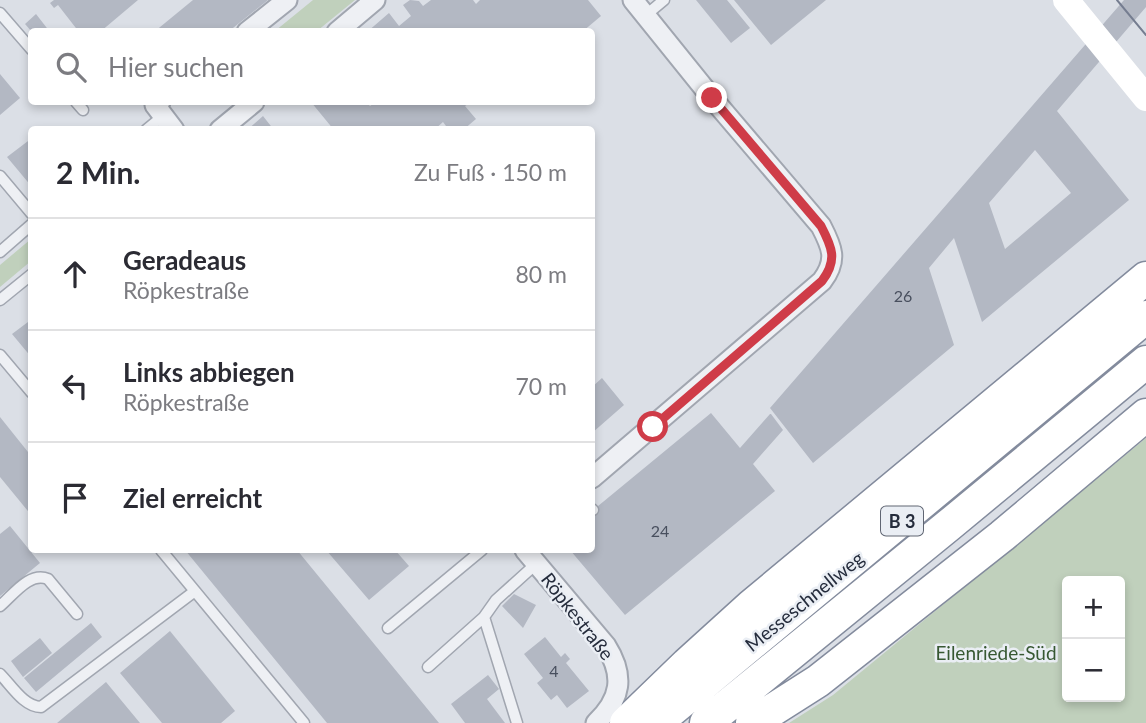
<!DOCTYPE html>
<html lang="de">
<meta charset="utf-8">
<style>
body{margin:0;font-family:Lato,sans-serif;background:#f2f2f3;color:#2b2b33}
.controls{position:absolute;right:21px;bottom:21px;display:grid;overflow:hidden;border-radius:7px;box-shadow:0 4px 10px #0003}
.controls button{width:63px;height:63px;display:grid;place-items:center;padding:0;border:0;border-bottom:2px solid #e1e1e2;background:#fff;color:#2b2b33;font:35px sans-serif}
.stop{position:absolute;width:21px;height:21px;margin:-16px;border:5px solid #cf3c48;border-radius:50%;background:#fff}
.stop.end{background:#cf3c48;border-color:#fff;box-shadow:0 2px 7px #0008}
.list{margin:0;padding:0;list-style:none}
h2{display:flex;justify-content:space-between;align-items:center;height:91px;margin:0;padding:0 28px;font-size:30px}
h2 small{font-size:23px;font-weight:400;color:#7c7c81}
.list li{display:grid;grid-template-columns:46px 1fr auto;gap:21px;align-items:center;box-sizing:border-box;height:112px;padding:0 28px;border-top:2px solid #e1e1e2}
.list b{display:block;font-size:26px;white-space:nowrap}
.list p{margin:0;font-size:23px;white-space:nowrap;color:#7c7c81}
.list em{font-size:23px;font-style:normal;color:#7c7c81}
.icon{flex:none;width:38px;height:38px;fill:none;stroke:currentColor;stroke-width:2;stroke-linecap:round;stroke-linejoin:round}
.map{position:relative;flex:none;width:1146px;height:723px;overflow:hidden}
.search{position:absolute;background:#fff;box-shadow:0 4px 10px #0003;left:28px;top:28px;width:567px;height:77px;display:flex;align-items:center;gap:18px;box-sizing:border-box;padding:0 24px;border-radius:7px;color:#7c7c81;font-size:26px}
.panel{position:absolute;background:#fff;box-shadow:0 4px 10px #0003;left:28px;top:126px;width:567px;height:427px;border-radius:7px}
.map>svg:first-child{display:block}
.green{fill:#c0d0bc;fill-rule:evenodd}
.building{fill:#b3b8c3;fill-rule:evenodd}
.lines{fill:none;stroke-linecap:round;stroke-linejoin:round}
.service-casing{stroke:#a1a6b0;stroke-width:13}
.minor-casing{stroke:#a1a6b0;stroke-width:23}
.trunk-casing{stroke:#838b9d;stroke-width:35}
.service{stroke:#eef0f4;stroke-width:10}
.minor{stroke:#eef0f4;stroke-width:19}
.secondary{stroke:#fff;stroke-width:26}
.trunk{stroke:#fff;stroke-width:32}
.tram{stroke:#757d90;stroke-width:2}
.route{stroke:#cf3c48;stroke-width:9}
.labels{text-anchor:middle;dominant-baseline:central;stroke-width:5;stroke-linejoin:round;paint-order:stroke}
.number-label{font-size:16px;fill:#484f5e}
.shield{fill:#eaeef4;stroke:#606673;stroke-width:2}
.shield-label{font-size:18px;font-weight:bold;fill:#252c3c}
.street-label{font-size:19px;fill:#252c3c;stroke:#eaeef4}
.park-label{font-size:19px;fill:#375832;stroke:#eaeef4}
</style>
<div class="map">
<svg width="1146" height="723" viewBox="0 0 1146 723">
<rect width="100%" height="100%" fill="#dbdfe6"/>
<path class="green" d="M313 0H355L317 31H275Z
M31 239V261L0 287V265Z
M1146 438V723H789L833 695ZM1067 581H1120V697H1067Z"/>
<path class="building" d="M54 0H138L100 32H79L58 5 54 8 50 3Z
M193 0H268L228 32H154Z
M410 0 419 1 423 6 431 0H473L476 4 480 0H588L601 16 582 32H559L557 29 553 32H367L389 13 399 26 411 16 403 5Z
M696 0H727L750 28 731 43Z
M734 0H826L771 45Z
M1124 0H1146V7L1057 111 1129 200 982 322 954 238 929 268 954 345 813 463 770 408ZM1035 150 1071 193 1005 249 989 203Z
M36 14 50 32H32L25 24Z
M0 74 20 98 0 115Z
M311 102H366L370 106 376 102H471L465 106 476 119 463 130H449L443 122 434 130H334Z
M263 116 274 130H247Z
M32 138V187L7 157Z
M32 319V358L12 334Z
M602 378 624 405 592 433V387Z
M711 413 740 448 770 414H771L783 430 753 464 775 491 625 615 570 550H592V511Z
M0 417 32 457V516L0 477Z
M10 526 40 563 0 596V534Z
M185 550H297L439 723H327Z
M326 550H395L409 566 369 600Z
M514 594 536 605 523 628 502 606Z
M91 623 102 637 36 692 24 678Z
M170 631 235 711 221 723H162L120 673Z
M545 637 561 657 565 653 570 659 566 663 589 691 567 708 557 695 551 700 537 683 543 678 524 654Z
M40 638 52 653 23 677 11 661Z
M488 675 499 689 487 699 505 723H465L451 704Z
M106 682 140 723H57Z"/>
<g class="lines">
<defs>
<path id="service" d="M0 13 32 50
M646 15 664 0
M76 102 83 110
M146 130 163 116
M0 176 32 214
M0 252 32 224
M0 300 32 274
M0 355 32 393
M592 509 593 510
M161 550 304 723
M0 606C13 595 30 571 48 579L77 614
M484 617 517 723
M388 628 482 550
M428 667 484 617 496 600 537 563
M0 674C11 685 24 707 41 707L195 591"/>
<path id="minor" d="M247 32 287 0
M337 32 375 0
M160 102 155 105 174 130
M220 130 254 102
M592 478 822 281C838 260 832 247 821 226L712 98 633 0
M525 550 606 646C625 676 621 699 596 723"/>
<path id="trunk" d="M626 723 687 664 751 606 1146 278
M656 723 1146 317
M706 723 949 525 1146 362
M752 723 818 681 1002 536 1146 415"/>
</defs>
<use href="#service" class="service-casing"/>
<use href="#minor" class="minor-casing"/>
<use href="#trunk" class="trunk-casing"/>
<use href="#service" class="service"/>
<use href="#minor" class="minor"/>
<path class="secondary" d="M1066 0 1146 98"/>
<use href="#trunk" class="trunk"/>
<path class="tram" d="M1117 0 1146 35"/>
</g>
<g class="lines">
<path class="route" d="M653 427 822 281C838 260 832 247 821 226L712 98"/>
</g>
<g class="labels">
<g class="number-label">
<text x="903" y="295">26</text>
<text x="660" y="530">24</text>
<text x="554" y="670">4</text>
</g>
<rect class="shield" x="881" y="506.5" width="42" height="29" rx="5"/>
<g class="shield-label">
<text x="902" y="521">B 3</text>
</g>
<g class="street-label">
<text transform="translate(804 601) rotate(-39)">Messeschnellweg</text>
<text transform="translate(578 616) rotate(52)">Röpkestraße</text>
</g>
<g class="park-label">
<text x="996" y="652">Eilenriede-Süd</text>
</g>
</g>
</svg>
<div class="controls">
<button>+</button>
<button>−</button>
</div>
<div class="stop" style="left:653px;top:427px"></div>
<div class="stop end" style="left:712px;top:98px"></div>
<div class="search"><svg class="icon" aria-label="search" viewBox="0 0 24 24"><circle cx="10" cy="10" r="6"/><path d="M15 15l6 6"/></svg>Hier suchen</div>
<section class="panel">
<h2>2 Min.<small>Zu Fuß · 150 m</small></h2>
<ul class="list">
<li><svg class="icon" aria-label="ahead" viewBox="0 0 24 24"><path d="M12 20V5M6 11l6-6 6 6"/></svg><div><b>Geradeaus</b><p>Röpkestraße</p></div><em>80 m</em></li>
<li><svg class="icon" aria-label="left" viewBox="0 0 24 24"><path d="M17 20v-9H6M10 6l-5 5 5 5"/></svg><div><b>Links abbiegen</b><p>Röpkestraße</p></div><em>70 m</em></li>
<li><svg class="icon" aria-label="arrive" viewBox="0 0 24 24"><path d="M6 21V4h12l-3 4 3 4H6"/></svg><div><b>Ziel erreicht</b></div></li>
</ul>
</section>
</div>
